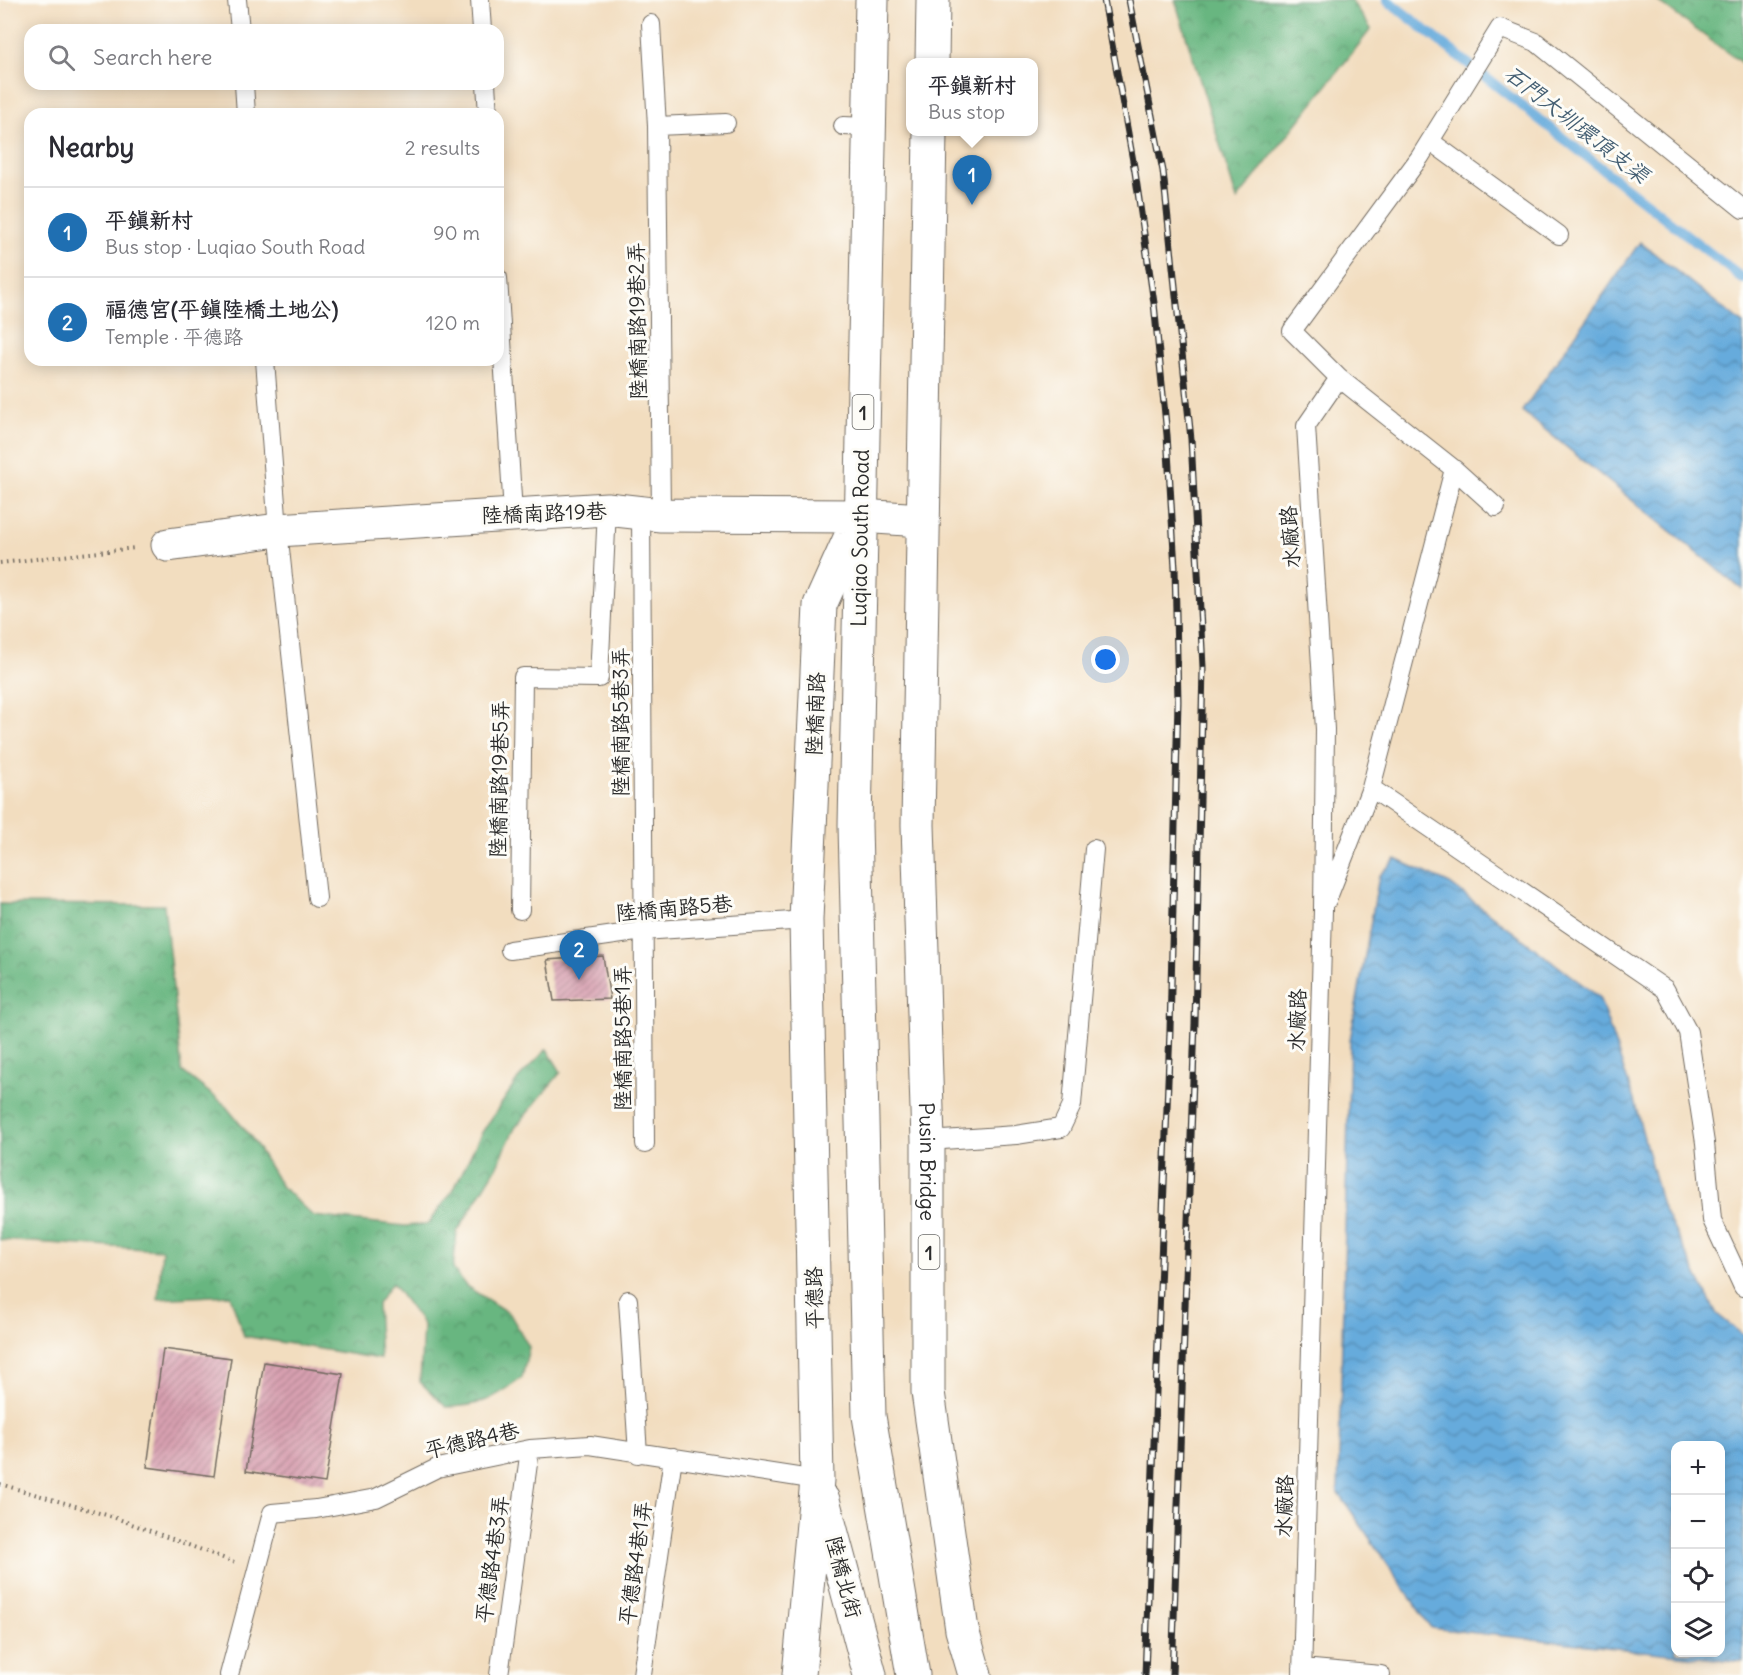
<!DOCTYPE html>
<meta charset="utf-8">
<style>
body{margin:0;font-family:Delius,"LXGW WenKai TC",sans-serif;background:#f7f7f7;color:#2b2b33}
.controls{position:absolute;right:18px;bottom:18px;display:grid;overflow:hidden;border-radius:12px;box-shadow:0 3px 15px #0003}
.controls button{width:54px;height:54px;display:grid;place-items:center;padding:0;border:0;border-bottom:2px solid #e1e1e2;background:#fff;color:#2b2b33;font:30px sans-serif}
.you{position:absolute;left:1106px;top:660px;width:21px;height:21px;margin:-15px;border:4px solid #fff;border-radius:50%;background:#1a73e8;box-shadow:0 0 0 9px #1a73e833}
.badge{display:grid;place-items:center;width:39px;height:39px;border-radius:50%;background:#1f6fb2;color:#fff;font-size:20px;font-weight:700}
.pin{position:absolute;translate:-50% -50px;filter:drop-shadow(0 2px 3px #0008)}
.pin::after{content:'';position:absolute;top:32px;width:21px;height:18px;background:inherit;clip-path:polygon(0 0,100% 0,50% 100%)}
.popup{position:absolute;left:906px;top:58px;width:132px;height:78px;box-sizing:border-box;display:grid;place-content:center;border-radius:12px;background:#fff;filter:drop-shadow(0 2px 4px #0005);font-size:20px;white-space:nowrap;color:#7c7c81}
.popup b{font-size:22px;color:#2b2b33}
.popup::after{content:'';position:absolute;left:50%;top:100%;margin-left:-12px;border:12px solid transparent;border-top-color:#fff}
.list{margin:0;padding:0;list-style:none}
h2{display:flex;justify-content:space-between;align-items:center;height:78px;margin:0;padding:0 24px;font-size:26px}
h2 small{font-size:20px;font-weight:400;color:#7c7c81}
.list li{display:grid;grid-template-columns:39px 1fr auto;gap:18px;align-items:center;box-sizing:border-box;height:90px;padding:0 24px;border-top:2px solid #e1e1e2}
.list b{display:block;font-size:22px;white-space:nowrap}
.list p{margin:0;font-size:20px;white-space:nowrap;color:#7c7c81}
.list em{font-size:20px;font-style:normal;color:#7c7c81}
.icon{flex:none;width:33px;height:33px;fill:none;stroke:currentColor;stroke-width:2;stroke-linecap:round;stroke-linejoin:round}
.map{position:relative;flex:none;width:1743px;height:1675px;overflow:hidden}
.search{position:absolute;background:#fff;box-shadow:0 3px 15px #0003;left:24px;top:24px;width:480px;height:66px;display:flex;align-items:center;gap:15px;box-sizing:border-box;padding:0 21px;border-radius:18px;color:#7c7c81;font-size:22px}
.panel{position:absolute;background:#fff;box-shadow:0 3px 15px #0003;left:24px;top:108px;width:480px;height:258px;border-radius:18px}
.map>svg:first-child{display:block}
.forest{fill:url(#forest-crowns);stroke:#4a7056;stroke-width:1.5}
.water{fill:url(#water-waves);stroke:#486b84;stroke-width:1.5;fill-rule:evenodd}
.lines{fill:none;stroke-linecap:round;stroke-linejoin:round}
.stream{stroke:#66abdc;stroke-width:10}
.building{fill:url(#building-hatch)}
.lane-casing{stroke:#71695f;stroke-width:20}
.street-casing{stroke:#71695f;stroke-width:35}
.primary-casing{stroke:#71695f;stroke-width:35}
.path{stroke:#71695f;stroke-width:4;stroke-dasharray:1.5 4.5;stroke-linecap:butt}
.lane{stroke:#fff;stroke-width:18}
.street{stroke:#fff;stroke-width:33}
.primary{stroke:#fff;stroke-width:33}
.rail-casing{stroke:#2b2b2b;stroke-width:7}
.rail{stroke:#fdfcf7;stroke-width:4.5;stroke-dasharray:14;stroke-linecap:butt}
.labels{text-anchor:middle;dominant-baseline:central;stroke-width:6;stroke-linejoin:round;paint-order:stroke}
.shield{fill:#fdfcf7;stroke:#6a6a68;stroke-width:1.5}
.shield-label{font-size:20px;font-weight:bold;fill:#2b2b2b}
.street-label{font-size:21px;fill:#2b2b2b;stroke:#fdfcf7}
.water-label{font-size:22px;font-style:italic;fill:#435e72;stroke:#fdfcf7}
</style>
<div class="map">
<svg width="1743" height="1675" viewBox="0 0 1743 1675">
<defs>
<pattern id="forest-crowns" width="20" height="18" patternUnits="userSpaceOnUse" patternTransform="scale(1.5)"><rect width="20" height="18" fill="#68b680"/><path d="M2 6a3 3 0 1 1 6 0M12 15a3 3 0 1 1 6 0" fill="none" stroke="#569469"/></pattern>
<pattern id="water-waves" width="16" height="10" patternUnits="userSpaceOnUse" patternTransform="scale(1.5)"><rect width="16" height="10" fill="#66abdc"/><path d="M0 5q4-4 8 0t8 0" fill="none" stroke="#548bb3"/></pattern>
<pattern id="building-hatch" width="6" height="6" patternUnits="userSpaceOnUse" patternTransform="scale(1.5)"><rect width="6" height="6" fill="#d8a0b1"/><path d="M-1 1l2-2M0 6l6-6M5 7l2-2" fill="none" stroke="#af8390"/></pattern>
</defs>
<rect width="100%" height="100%" fill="#fdfcf7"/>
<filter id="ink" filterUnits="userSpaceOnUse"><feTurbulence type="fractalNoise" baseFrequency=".0167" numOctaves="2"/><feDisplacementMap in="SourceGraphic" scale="12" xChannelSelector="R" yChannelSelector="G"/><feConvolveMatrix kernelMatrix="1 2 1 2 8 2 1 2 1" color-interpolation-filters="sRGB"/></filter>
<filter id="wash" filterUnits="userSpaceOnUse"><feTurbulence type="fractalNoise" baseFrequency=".008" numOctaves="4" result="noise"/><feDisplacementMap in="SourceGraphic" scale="24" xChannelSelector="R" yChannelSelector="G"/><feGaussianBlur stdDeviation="1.35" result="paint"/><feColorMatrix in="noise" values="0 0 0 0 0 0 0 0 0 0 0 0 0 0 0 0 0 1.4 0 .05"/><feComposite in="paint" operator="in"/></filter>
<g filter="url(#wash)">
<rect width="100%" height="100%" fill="#f2ddbf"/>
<path class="forest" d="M1175 0H1351L1371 29 1237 200Z
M1656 0H1743V64Z
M0 904 164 905 182 1071 224 1104 254 1141 281 1186 313 1216 405 1226 428 1224 454 1189 481 1134 518 1079 547 1049 561 1072 515 1128 495 1170 457 1232 453 1269 466 1286 510 1314 529 1347 522 1378C495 1398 480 1407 446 1407L420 1382 423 1325 392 1283 377 1304 380 1359 244 1336 230 1295 158 1299 162 1250 0 1240Z"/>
<path class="water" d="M1640 242 1743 324V590L1522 411Z
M1396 859 1450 884 1599 997 1634 1100 1662 1206 1717 1314 1743 1335V1662L1431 1628 1338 1492 1350 1040 1379 876ZM1676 1446H1720V1652H1676Z"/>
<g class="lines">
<path class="stream" d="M1387 0 1743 279"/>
</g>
<g id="blocks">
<path class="building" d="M603 956 610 999 554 1001 547 960Z
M163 1349 231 1358 214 1476 147 1467Z
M264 1362 343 1374 325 1483 246 1471Z"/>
</g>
</g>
<g filter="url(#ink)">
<use href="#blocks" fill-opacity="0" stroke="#71695f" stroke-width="1.5"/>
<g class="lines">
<defs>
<path id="lane" d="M237 0 240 30
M480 0 482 30
M651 24 657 126 661 515
M244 84 246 114
M486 84 488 114
M657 126 726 123
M843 126 869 127
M1430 141 1559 235
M498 278 513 513
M265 360 278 530 317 898
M1496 507 1454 469 1339 378 1292 331 1420 157 1500 28 1536 42 1743 209
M641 512 645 1144
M1371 788 1665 989 1688 1032 1705 1143 1712 1220 1743 1287
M1327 900 1371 788 1454 469
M520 910 523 677 599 678 607 509
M510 950 643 931 806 920
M928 1141 1016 1135 1061 1128 1072 1105 1094 849
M628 1300 638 1454
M1302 1668 1381 1675
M229 1675 272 1513 316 1509 376 1498 437 1468 530 1449 590 1445 817 1480
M499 1675 530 1449
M642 1675 673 1457
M1302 1675 1323 910 1325 729 1306 426 1339 378"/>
<path id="street" d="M168 545 278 530 607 509 661 515 860 516 922 520
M823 1500 870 1675
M799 1675 817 1480 806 920 820 605 860 516"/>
<g id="primary">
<path d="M872 0 855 825 869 1416 913 1675"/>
<path d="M932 62 933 0"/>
<path id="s1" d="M930 132 918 825 928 1141V1392L962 1630 975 1675"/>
</g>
</defs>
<use href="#lane" class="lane-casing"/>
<use href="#street" class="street-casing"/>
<use href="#primary" class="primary-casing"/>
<path class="path" d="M0 563 135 548
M0 1484 113 1517 234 1562"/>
<use href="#lane" class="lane"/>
<use href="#street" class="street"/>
<use href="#primary" class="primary"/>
<defs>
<path id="rail" d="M1104 0 1135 172 1154 303 1167 435 1175 568 1178 701 1170 1030 1145 1675
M1129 0 1163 171 1191 439 1203 667 1195 1023 1172 1675"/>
</defs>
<use href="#rail" class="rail-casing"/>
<use href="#rail" class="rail"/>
</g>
</g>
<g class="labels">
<g class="shield">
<rect x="852.5" y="395" width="21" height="34" rx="4.5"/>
<rect x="918.5" y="1235" width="21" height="34" rx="4.5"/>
</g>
<g class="shield-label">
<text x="863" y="412">1</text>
<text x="929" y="1252">1</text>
</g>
<g class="street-label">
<text transform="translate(637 321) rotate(-91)">陸橋南路19巷2弄</text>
<text transform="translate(544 513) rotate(-2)">陸橋南路19巷</text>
<text transform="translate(1290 537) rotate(-94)">水廠路</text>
<text transform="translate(860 538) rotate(-89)">Luqiao South Road</text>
<text transform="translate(815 714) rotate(-88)">陸橋南路</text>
<text transform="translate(620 722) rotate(-90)">陸橋南路5巷3弄</text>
<text transform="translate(499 779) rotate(-89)">陸橋南路19巷5弄</text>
<text transform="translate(674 908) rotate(-5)">陸橋南路5巷</text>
<text transform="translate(1297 1020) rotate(-88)">水廠路</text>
<text transform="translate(622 1038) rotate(-90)">陸橋南路5巷1弄</text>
<text stroke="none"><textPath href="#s1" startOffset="1030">Pusin Bridge</textPath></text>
<text transform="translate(814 1298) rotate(-91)">平德路</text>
<text transform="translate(472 1440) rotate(-13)">平德路4巷</text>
<text transform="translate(1284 1506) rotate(-88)">水廠路</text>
<text transform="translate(492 1559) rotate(-82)">平德路4巷3弄</text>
<text transform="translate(635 1563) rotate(-82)">平德路4巷1弄</text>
<text transform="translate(844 1577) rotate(75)">陸橋北街</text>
</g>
<g class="water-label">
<text transform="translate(1577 124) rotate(38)">石門大圳環頂支渠</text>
</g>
</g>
</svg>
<div class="controls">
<button>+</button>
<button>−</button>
<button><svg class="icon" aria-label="locate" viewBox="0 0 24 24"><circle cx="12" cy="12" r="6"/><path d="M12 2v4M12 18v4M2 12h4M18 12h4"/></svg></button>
<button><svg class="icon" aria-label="layers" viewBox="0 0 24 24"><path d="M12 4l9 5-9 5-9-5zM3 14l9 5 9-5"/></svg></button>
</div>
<div class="you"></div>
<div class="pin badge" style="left:972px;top:205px">1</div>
<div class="popup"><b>平鎮新村</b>Bus stop</div>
<div class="pin badge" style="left:579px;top:980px">2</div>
<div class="search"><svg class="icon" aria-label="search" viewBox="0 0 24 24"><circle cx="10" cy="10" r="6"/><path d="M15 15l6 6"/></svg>Search here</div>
<section class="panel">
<h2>Nearby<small>2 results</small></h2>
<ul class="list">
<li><span class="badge">1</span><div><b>平鎮新村</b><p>Bus stop · Luqiao South Road</p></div><em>90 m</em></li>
<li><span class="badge">2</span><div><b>福德宮(平鎮陸橋土地公)</b><p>Temple · 平德路</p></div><em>120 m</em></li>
</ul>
</section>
</div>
